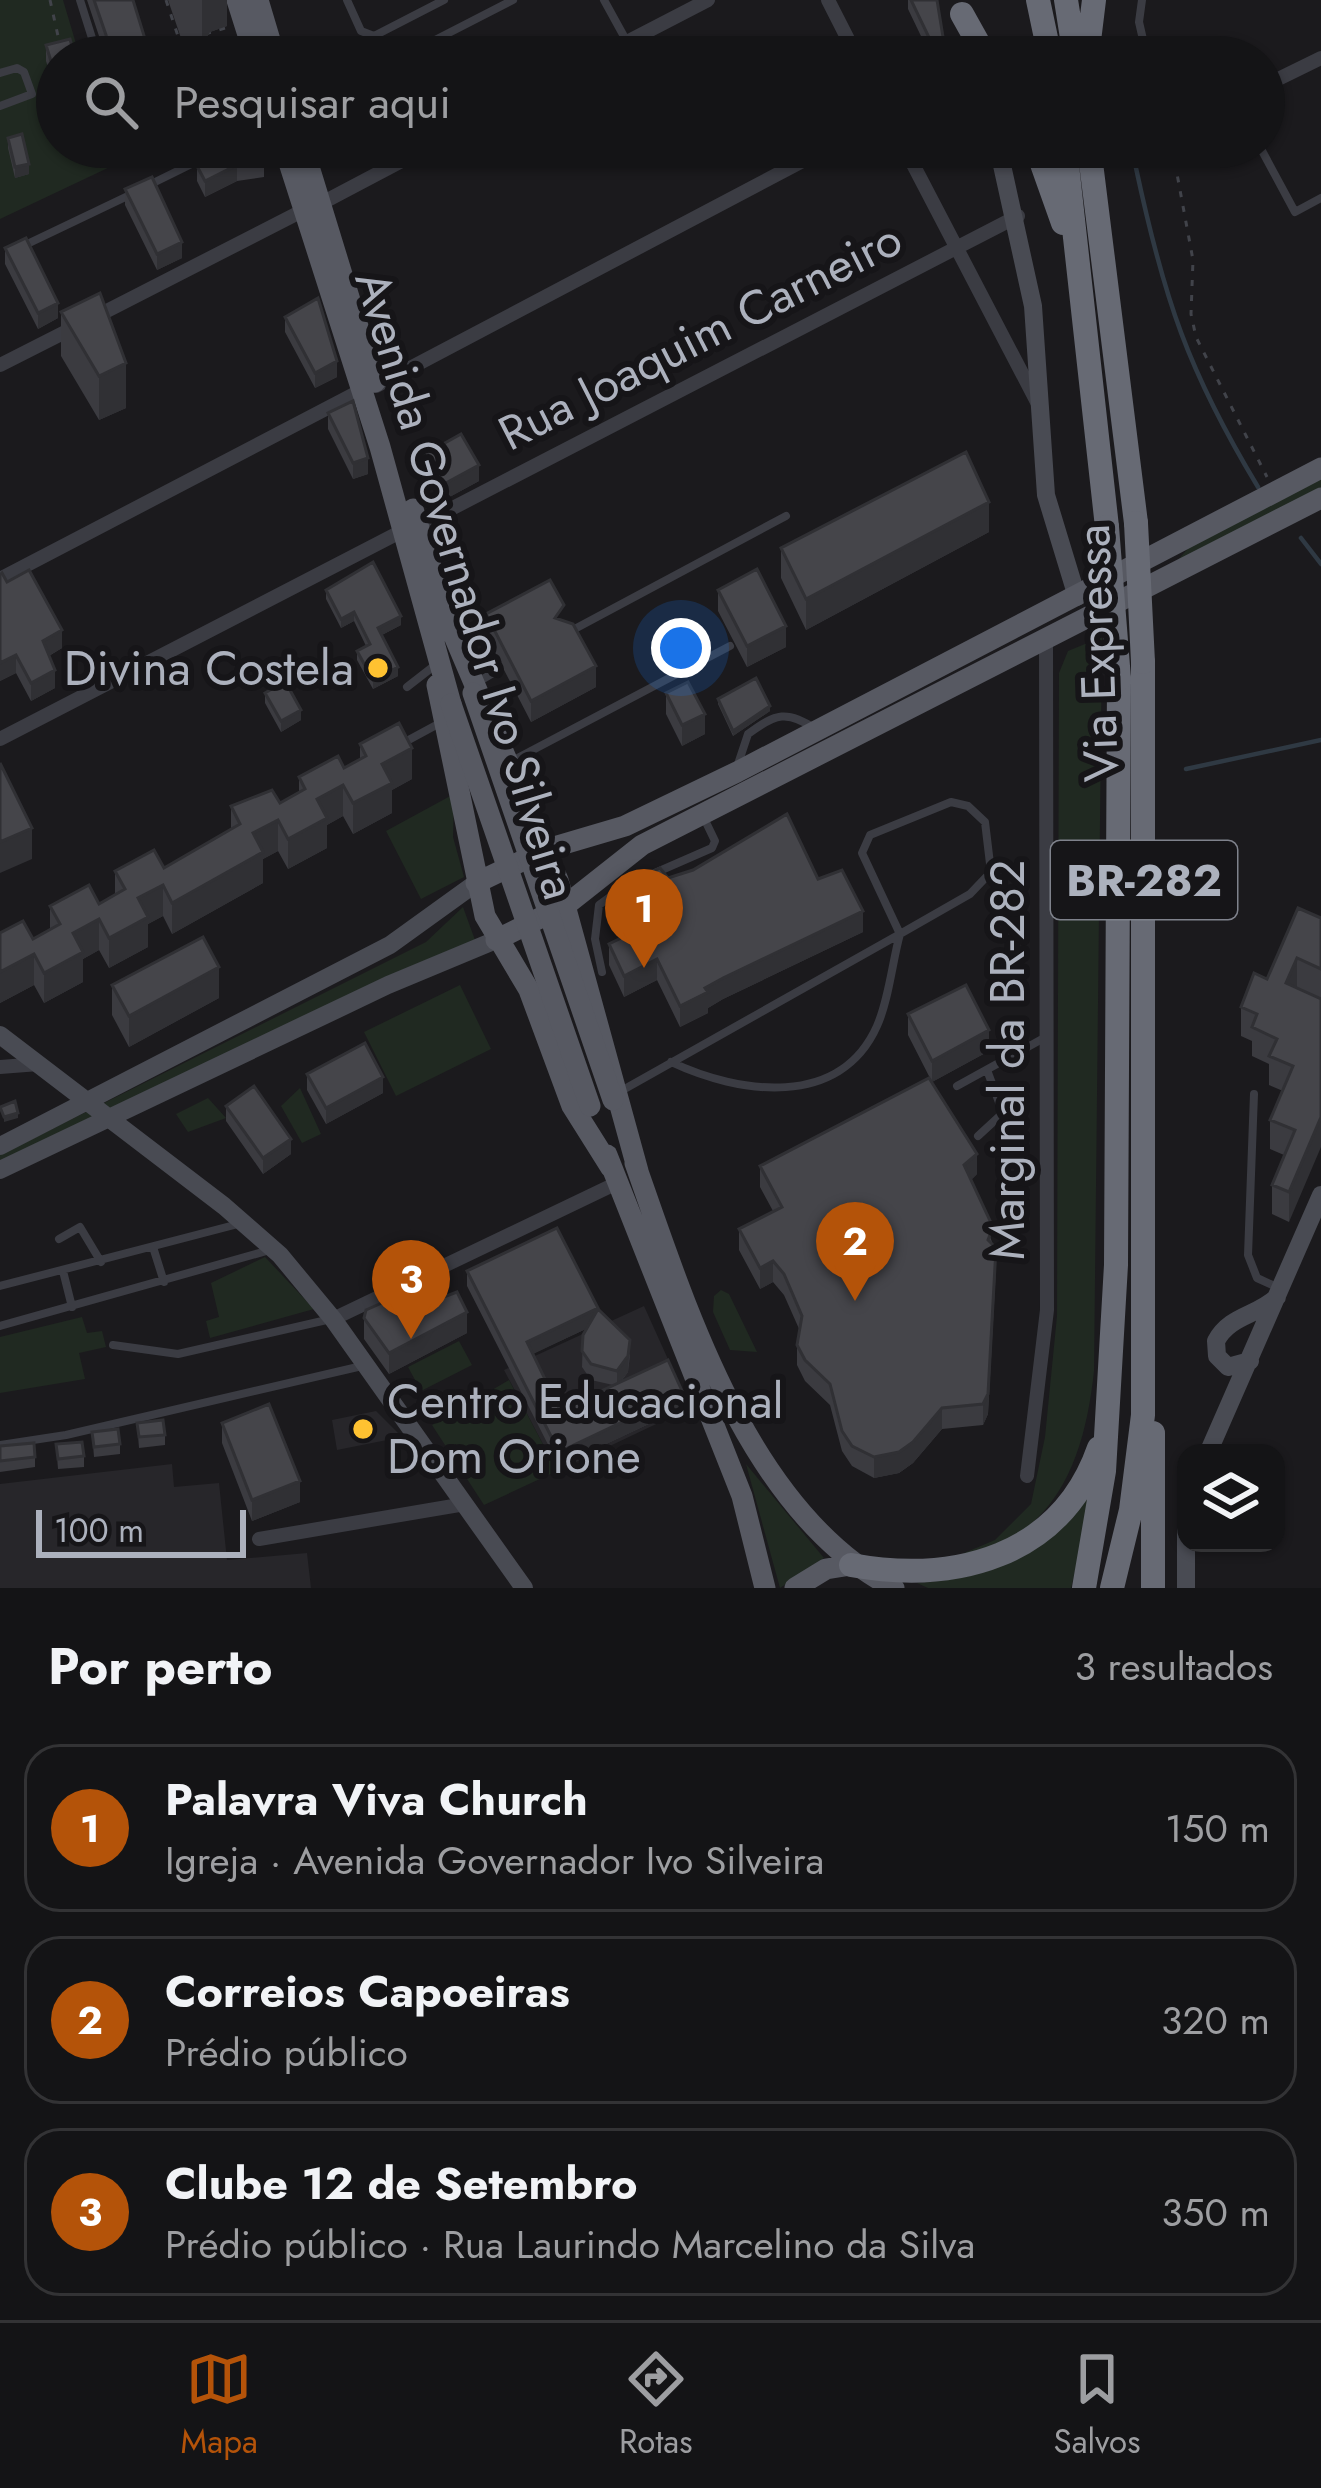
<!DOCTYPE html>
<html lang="pt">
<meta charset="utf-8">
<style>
body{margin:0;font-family:Jost,sans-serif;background:#212123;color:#f1f3f6}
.controls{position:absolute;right:36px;bottom:36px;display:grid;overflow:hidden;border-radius:24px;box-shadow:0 3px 9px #0004}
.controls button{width:108px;height:108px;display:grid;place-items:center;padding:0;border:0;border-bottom:3px solid #333335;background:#141416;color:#f1f3f6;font:60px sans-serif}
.scale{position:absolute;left:36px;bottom:30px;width:210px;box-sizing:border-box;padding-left:12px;border:6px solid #acb1bd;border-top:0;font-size:33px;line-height:42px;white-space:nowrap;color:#acb1bd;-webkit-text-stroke:9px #161518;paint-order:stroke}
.you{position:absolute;left:681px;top:648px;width:42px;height:42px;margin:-30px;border:9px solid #fff;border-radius:50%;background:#1a73e8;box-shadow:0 0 0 18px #1a73e833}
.badge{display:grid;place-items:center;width:78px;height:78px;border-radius:50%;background:#b45309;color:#fff;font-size:39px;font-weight:700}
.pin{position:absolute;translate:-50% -99px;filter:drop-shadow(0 3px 6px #0008)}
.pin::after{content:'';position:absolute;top:63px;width:42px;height:36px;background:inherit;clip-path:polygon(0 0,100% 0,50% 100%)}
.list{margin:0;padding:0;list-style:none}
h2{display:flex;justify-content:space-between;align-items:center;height:156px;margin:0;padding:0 48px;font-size:51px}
h2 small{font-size:39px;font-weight:400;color:#9d9ea1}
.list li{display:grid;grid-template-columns:78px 1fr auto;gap:36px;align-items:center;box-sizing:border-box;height:168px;margin:0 24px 24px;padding:0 24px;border:3px solid #333335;border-radius:36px}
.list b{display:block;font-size:45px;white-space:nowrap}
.list p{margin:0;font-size:39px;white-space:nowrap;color:#9d9ea1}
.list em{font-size:39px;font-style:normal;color:#9d9ea1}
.icon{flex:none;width:66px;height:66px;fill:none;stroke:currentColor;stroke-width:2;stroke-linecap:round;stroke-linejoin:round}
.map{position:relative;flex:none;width:1321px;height:1588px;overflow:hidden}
.search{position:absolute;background:#141416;box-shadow:0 3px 9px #0004;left:36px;right:36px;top:36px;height:132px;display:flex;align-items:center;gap:30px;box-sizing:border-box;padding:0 42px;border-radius:66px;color:#9d9ea1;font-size:45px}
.sheet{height:732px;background:#141416}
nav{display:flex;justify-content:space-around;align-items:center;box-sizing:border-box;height:168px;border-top:3px solid #333335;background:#141416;font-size:33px;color:#9d9ea1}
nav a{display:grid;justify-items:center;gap:6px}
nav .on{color:#b45309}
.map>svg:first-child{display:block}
.built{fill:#27262a}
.green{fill:#202921}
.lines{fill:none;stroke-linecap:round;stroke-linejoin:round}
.stream{stroke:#2f3943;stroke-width:4.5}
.path{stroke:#41434a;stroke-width:3;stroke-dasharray:6 9;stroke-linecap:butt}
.service{stroke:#3b3c43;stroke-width:8}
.minor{stroke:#3b3c43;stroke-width:14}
.secondary{stroke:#494b53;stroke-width:18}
.primary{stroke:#575962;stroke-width:21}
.motorway{stroke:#676a74;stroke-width:24}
.primary-bridge{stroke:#575962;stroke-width:21}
.motorway-bridge{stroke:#676a74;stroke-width:24}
.wall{fill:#3b3b40;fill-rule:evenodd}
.shaded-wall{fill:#303034}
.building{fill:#45454a;stroke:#303034;stroke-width:3}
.poi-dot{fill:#ffc231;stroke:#161518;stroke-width:4.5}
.labels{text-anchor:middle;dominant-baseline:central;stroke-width:12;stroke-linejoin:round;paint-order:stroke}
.shield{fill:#161518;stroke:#7f828c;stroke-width:3}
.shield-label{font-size:45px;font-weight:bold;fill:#acb1bd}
.street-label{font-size:48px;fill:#acb1bd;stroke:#161518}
.poi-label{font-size:48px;fill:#acb1bd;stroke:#161518;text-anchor:end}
</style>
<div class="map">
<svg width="1321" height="1588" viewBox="0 0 1321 1588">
<rect width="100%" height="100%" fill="#1b1a1d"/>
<path class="built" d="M644 1306 690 1408 557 1471 504 1370Z
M376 1411 402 1437 337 1450 332 1420Z
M172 1464 174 1487 219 1483 227 1560 307 1553 311 1588H0V1484Z"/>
<path class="green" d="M0 0H63L80 57H57V147H107L112 166 0 219Z
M1321 475V489L1177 561 1191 545Z
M1102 637 1094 1371C1087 1435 1070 1504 1010 1539 995 1548 974 1551 957 1556L995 1540 1031 1504 1045 1437 1057 1316 1059 673 1068 651Z
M454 794 453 837 464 877 421 899 386 831Z
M463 907 475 940 0 1164V1155L426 942Z
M460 985 491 1049 396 1096 364 1032Z
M300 1088 321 1134 302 1143 281 1106Z
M208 1098 226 1118 188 1132 176 1114Z
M265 1257 314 1309 210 1338 206 1321 219 1317 211 1283Z
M721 1290 729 1294 757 1352 730 1350 713 1312 714 1296Z
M82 1317 87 1333 102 1331 106 1347 79 1353 85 1379 0 1393V1337Z
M459 1341 472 1365 421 1391 408 1367Z
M509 1380 557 1471 484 1505 432 1425Z
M746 1464 824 1558 780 1588Z
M1097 1479 1071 1588H928L917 1583C1011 1576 1040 1552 1097 1479Z"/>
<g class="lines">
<path class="stream" d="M1136 168C1164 299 1188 371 1258 487
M1301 538 1321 564
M1186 769 1321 740"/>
<path class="path" d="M50 0 60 45
M166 0 180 42 185 41
M205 34 225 28
M1172 147 1193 260 1191 314 1196 337 1267 477"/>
<path class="service" d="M80 0 98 57
M347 0 361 31 374 36 444 0
M604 0 626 40
M1142 0 1139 22 1147 57
M203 53 204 57
M402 57 513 0
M0 73 17 68 24 72 32 94 0 106
M1260 147 1295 212 1321 198
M147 186 226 147
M23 246 134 193
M569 632 786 516
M478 682 498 670
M407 687 434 666
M403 743 440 723
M510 762 730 646
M738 764 748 734C776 713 787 710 816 729
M951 802 968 806 985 822 991 872 970 894 900 934 862 853 870 835Z
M602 972 595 939 599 905 625 886 712 848 715 841 703 816
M957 1086 1044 1038
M621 1091 900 934C892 963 889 999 877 1026 840 1109 739 1094 671 1062
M1254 1094 1248 1255 1257 1278 1281 1289
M978 1136 1003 1113 987 1070
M59 1239 80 1227 101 1262
M153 1247 164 1282
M63 1271 72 1307
M0 1286 242 1223
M0 1326 270 1250
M113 1345 178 1354 331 1319
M0 1445 66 1435 362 1366
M1276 1516 1281 1525 1276 1537"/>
<path class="minor" d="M828 0 857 57
M598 57 708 0
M1264 86 1321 58
M904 147 1037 402
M320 204 428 147
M95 317 304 210
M0 365 75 327
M376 386 829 147
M418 526 1018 216
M0 579 362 390
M0 739 404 530
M0 1067 39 1064
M333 1319 617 1183
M1027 1476 1047 1310 1046 643
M259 1539 465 1504"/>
<path class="secondary" d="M998 147 1033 306 1046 495 1077 597
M0 1035 224 1206 280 1255 333 1319 524 1588
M0 1146 390 945 476 883
M0 1170 388 985 496 940
M1250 1361 1228 1367 1217 1356 1216 1341C1230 1315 1257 1316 1277 1297
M1208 1453 1321 1195
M1186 1588V1522"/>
<path class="primary" d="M237 0 255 57
M258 0 275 57
M284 147 380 447 451 704
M303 147 375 382
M413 509 452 634
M448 622 558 880 638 1171
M437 685 485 916 529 990 572 1106 611 1168
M476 883 547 849 625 826 737 772 1321 468
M496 940 566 905 642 845 1321 498
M607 1155 742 1496 765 1588
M635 1163C686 1308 749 1513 894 1588
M795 1588 826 1569 851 1565"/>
<path class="motorway" d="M1038 0 1050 57
M1066 0 1075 57
M962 14 986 57
M1087 57 1094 0
M1036 147 1063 223
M1065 147 1107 527
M1089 147 1136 523
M851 1565C955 1584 1061 1557 1099 1448
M1084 1588 1104 1471 1116 1265 1119 679
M1112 1588 1131 1510 1143 1415V662
M1153 1588V1433"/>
<path class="primary-bridge" d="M473 693 613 1100
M451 704 590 1106"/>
<path class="motorway-bridge" d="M1136 523 1143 662
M1107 527 1119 679"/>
</g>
<path class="wall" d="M87 0H133L150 57H106Z
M168 0H227V26L210 32 202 44 182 41Z
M908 0H937L944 57H931L908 9Z
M46 45 57 57V86L54 87 46 61Z
M8 138 29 174 15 178 8 148Z
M264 161V177L237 181 205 197 197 181V166Z
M125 189 182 258 157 270 125 205Z
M5 248 58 318 38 329 5 264Z
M61 312 126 408 99 420 61 356Z
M285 317 337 377 315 388 285 332Z
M328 413 368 474 353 479 328 429Z
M427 453 479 481 444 500 427 469Z
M989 532 806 630 781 578V548Z
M0 575 62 648 49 656 55 688 31 701 16 673 0 681Z
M326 590 401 625 382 635 398 676 373 689 357 660V651L366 646 354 621 341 628 326 599Z
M718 590 786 647 747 667 718 611Z
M486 614 564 621 596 687 531 722 486 635Z
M265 693 301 720 281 732 265 703Z
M666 693 705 734 682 746 666 714Z
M718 699 770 711 733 736 718 704Z
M360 744 412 779 392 790V813L353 834 343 816 327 825V848L288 869 278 851 263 859V883L172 934 163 916 148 924V947L109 968 99 950 83 959V982L44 1003 34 985 0 1003V933L33 939 50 930V906L99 904 115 895V871L164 868 231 830V806L280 803 299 793V777L344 768 360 760Z
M668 878 818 879 863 932 723 999 708 1008V1013L680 1027 657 980 624 997 609 965V944L619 939 609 917V896Z
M1321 918V999L1289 1222 1272 1214V1185L1284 1155 1270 1149V1120L1283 1091 1269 1085V1064L1252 1056V1041L1241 1036V1007Z
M112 985 219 998 129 1047 112 1015Z
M908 1014 989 1051 932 1082 908 1035Z
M307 1074 383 1093 326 1124 307 1090Z
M226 1106 291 1154 263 1174 226 1121Z
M760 1166 977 1174 971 1180 993 1245 996 1269 988 1414 983 1425 942 1429 913 1463 899 1473 874 1478 852 1466 842 1451 830 1405 805 1381 797 1365V1345L800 1331 784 1295 773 1282 760 1289 739 1250V1229L773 1211 760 1187Z
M467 1271 598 1308 630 1355 628 1372 620 1383 683 1408 559 1466 467 1286ZM588 1328 583 1335 582 1367 591 1380 613 1385 560 1410 532 1354Z
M444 1297 467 1333 389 1374 364 1339V1318Z
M137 1423 165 1435V1445L139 1448Z
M222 1423 300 1502 252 1521 222 1443Z
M92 1432 120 1444V1454L94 1457Z
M56 1444 84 1456V1467L58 1469Z
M0 1446 35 1457V1467L0 1472Z"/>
<path class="shaded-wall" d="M202 0H227V26L210 32 202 44Z
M944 43V57H934V48Z
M54 71H57V86L54 87Z
M29 164V174L15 178V167Z
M237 165V181L205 197V181Z
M182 242V258L157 270V254Z
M58 303V318L38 329V313Z
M337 361V377L315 388V373Z
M126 363V408L99 420V376Z
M368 458V474L353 479V463Z
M479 465V481L444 500V484Z
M989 502V532L806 630V599Z
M354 612V621L341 628V619Z
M401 616V625L378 637V628Z
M786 626V647L747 667V646Z
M62 630V648L43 659V641Z
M16 655V673L0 681V663Z
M596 666V687L531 722V701Z
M398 667V676L373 689V680Z
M55 670V688L31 701V683Z
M770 706V711L733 736V731Z
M301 710V720L281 732V721Z
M705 714V734L682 746V725Z
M412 748V779L392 790V813L353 834V803L382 764Z
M343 785V816L327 825V848L288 869V839L317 799Z
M278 820V851L263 859V883L172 934V903L253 833Z
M32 828V859L0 873V842Z
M163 885V916L148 924V947L109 968V938L138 898Z
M863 911V932L723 999 708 1008V1013L680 1027V1006L705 988Z
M99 919V950L83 959V982L44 1003V973L73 933Z
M34 954V985L0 1003V972Z
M1297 958V988L1286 983Z
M657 959V980L624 997V976Z
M219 967V998L129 1047V1016Z
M989 1030V1051L932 1082V1061Z
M383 1077V1093L326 1124V1108Z
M18 1113V1118L4 1122V1117Z
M1321 1117V1147L1289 1222V1192Z
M291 1139V1154L263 1174V1158Z
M977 1154V1174L964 1186V1165Z
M996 1248 988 1414 983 1425V1404Z
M773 1261V1282L760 1289V1268Z
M598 1308V1323L527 1357V1342Z
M467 1312V1333L389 1374V1353Z
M630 1340 628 1372 617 1386V1371Z
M683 1393V1408L559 1466V1452Z
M942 1408V1429L913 1463 899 1473 874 1478V1457Z
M300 1481V1502L252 1521V1500Z"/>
<path class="building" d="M94 0H133L150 55 145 57H110L106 35Z
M911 0H937L944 43 934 48Z
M70 39 75 57H57V71H54L46 45Z
M22 134 29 164 15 167 8 138Z
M233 147H259L264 161 237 165 205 181 197 166Z
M152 177 182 242 157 254 125 189Z
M26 238 58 303 38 313 5 248Z
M100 293 126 363 99 376 61 312Z
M318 298 337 361 315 373 285 317Z
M353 401 368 458 353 463 328 413Z
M461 434 479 465 444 484 427 453Z
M966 452 989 502 806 599 781 548Z
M373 562 401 616 378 628 398 667 373 680 357 651 370 644 354 612 341 619 326 590Z
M757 569 786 626 747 646 718 590Z
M29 570 62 630 43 641 55 670 31 683 16 655 0 663V575L2 573 7 582Z
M550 580 564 605 555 618 573 624 596 666 531 701 486 614Z
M756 678 770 706 733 731 718 699Z
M285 681 301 710 281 721 265 693Z
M688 682 705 714 682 725 666 693Z
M399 723 412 748 382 764 392 783 353 803 343 785 317 799 327 818 288 839 278 820 253 833 263 852 172 903 163 885 138 898 148 917 109 938 99 919 73 933 83 952 44 973 34 954 0 972V933L23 921 33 939 60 924 50 906 89 885 99 904 125 889 115 871 154 850 164 868 240 824 231 806 272 790 280 803 305 789 299 777 338 756 344 768 366 756 360 744Z
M0 763 32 828 0 842Z
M787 814 818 879 842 870 863 911 723 978 705 988 708 992 680 1006 657 959 624 976 609 944 627 935 609 896 660 868 668 878 693 870Z
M1298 908 1321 918V969L1297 958 1286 983 1321 999V1117L1289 1192 1272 1185 1295 1130 1270 1120 1293 1066 1269 1056 1277 1039 1252 1027 1257 1014 1241 1007 1254 973 1267 979Z
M203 937 219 967 129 1016 112 985Z
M966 985 989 1030 932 1061 908 1014Z
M365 1043 383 1077 326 1108 307 1074Z
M929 1078 977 1154 964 1165 993 1227 988 1240 996 1248 988 1394 983 1404 942 1408 913 1442 899 1452 874 1457 852 1446 842 1431 830 1384 805 1360 797 1345 802 1316 784 1274 773 1261 760 1268 739 1229 782 1207 760 1166Z
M254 1086 291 1139 263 1158 226 1106Z
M15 1101 18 1113 4 1117 0 1107Z
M557 1228 598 1308 527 1342 560 1410 668 1360 683 1393 559 1452 467 1271Z
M434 1280 444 1297 457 1292 467 1312 389 1353 364 1318 366 1310Z
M598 1309 630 1340 628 1356 617 1371 591 1364 582 1351 583 1335Z
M269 1404 300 1481 252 1500 222 1423Z
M163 1420 165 1435 139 1437 137 1423Z
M118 1429 120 1444 94 1447 92 1432Z
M82 1442 84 1456 58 1459 56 1444Z
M34 1443 35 1457 0 1461V1446Z"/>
<g class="poi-dot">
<circle cx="378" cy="668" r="12"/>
<circle cx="363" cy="1429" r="12"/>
</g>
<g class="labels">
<rect class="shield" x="1051" y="841" width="186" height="78" rx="9"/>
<g class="shield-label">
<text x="1144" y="880">BR-282</text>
</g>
<g class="street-label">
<text transform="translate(700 336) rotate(-27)">Rua Joaquim Carneiro</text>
<text transform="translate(466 585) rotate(73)">Avenida Governador Ivo Silveira</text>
<text transform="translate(1097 653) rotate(-92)">Via Expressa</text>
<text transform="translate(1007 1060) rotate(-90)">Marginal da BR-282</text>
</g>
<g class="poi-label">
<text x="354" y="668">Divina Costela</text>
<text x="387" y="1401" text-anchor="start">Centro Educacional<tspan x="387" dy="55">Dom Orione</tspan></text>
</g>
</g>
</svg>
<div class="controls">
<button><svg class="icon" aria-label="layers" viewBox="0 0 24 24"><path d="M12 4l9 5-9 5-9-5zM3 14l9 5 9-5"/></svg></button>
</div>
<div class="scale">100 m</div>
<div class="you"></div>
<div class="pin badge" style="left:644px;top:968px">1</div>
<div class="pin badge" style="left:855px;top:1301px">2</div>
<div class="pin badge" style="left:411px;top:1339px">3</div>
<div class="search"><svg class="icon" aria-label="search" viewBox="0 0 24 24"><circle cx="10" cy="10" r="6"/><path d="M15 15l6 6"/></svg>Pesquisar aqui</div>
</div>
<section class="sheet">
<h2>Por perto<small>3 resultados</small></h2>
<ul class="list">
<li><span class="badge">1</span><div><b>Palavra Viva Church</b><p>Igreja · Avenida Governador Ivo Silveira</p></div><em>150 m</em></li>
<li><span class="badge">2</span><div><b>Correios Capoeiras</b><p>Prédio público</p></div><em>320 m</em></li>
<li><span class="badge">3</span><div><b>Clube 12 de Setembro</b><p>Prédio público · Rua Laurindo Marcelino da Silva</p></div><em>350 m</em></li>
</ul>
</section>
<nav>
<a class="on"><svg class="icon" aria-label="map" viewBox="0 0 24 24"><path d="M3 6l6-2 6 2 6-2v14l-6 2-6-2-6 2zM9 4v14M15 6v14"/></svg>Mapa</a>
<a><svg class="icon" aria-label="directions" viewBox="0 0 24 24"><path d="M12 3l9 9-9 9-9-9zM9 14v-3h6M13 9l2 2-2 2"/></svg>Rotas</a>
<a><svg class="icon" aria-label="saved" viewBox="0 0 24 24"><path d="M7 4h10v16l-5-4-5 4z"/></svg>Salvos</a>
</nav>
